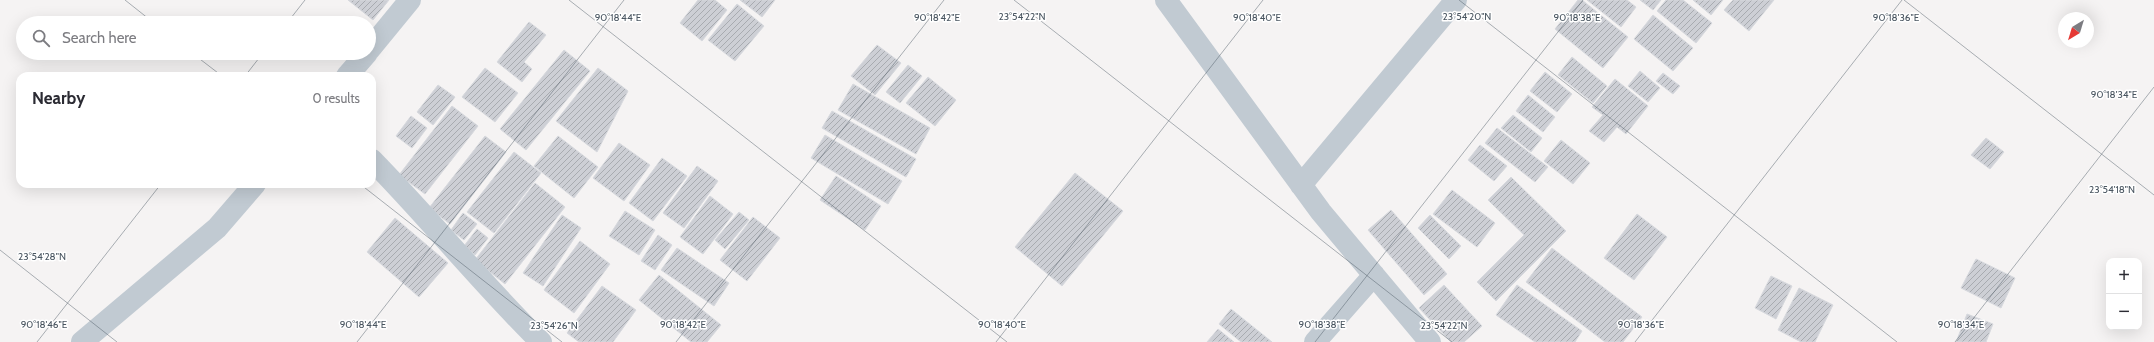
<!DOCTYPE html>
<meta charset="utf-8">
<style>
body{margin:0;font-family:Cabin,sans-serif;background:#f7f7f7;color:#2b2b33}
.controls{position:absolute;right:12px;bottom:12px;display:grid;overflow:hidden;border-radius:8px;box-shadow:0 4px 16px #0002}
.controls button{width:36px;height:36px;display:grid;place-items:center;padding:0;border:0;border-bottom:1px solid #e1e1e2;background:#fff;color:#2b2b33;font:20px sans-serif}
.compass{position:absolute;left:2058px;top:12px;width:36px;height:36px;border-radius:50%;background:#fff;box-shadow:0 4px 16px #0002;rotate:218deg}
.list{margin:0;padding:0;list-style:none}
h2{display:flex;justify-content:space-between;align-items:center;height:52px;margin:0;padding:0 16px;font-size:17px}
h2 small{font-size:13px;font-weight:400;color:#7c7c81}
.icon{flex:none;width:22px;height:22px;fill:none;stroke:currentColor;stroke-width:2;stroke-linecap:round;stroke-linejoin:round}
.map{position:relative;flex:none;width:2154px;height:342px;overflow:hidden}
.search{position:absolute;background:#fff;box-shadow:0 4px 16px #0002;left:16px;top:16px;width:360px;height:44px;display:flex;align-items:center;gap:10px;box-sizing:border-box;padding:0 14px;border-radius:22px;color:#7c7c81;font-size:15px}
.panel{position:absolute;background:#fff;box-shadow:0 4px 16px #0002;left:16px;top:72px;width:360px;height:116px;border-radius:12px}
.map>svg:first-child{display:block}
.building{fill:url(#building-hatch);stroke:#d7d9de}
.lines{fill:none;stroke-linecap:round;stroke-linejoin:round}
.street{stroke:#c1cad2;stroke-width:22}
.ticks{fill:none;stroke:#4a5661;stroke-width:1;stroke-opacity:0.45}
.ticks-label{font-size:10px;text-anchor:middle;fill:#4a5661;stroke:#fff;stroke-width:3;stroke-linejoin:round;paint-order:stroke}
</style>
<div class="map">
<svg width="2154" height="342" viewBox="0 0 2154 342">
<defs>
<pattern id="building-hatch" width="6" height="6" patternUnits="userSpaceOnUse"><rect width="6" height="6" fill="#cdcfd5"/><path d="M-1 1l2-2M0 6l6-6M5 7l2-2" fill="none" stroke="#a8abb0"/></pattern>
</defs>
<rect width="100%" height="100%" fill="#f5f3f3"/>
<path class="building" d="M348 0H389L373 20Z
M698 0H715L727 10 702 41 680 23Z
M740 0H775L762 17Z
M1578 0H1582L1628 37 1603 68 1555 29Z
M1587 0H1627L1636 7 1621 27Z
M1640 0H1661L1653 10Z
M1666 0H1683L1712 23 1696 43 1657 11Z
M1693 0H1723L1711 15Z
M1733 0H1774L1749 31 1724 10Z
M737 4 764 26 735 61 708 40Z
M1653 15 1693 48 1673 71 1634 39Z
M529 22 546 35 524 62 532 69 522 82 497 62Z
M877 45 901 63 875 95 851 76Z
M564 50 590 71 526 150 500 129Z
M1572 57 1607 86 1593 103 1558 75Z
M908 65 922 76 900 103 886 92Z
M485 68 518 93 495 122 462 97Z
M598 68 628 91 597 152 556 121Z
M1640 71 1660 88 1648 102 1628 86Z
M1545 72 1572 94 1557 112 1530 91Z
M1663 73 1680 86 1673 94 1656 81Z
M928 77 956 100 935 126 906 103Z
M1615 79 1648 106 1626 134 1617 127 1604 142 1589 131 1603 115 1592 107Z
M853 84 930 128 916 154 838 110Z
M438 85 455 97 433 125 417 112Z
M1528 95 1555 117 1543 132 1516 111Z
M452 106 478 126 425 194 399 175Z
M832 111 916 159 906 177 822 128Z
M1513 115 1542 138 1531 152 1501 128Z
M411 116 427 128 412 148 396 136Z
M1497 128 1548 167 1535 182 1485 143Z
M825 135 902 181 888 204 811 158Z
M485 136 506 152 450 224 429 208Z
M558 136 598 167 574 198 534 166Z
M1986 138 2004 152 1990 169 1971 155Z
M1561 140 1590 163 1573 184 1544 161Z
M619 143 650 165 624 201 593 178Z
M1480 145 1507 166 1494 181 1468 160Z
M514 152 541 173 494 233 467 212Z
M662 158 687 176 653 221 629 203Z
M697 166 718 181 684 228 663 213Z
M1075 173 1123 211 1062 286 1015 247Z
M836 176 881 206 865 230 820 200Z
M1511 177 1566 231 1496 301 1477 282 1524 235 1488 200Z
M535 183 565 207 505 284 475 260Z
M1452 190 1495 223 1477 247 1433 214Z
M710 196 733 214 703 254 680 237Z
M1391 210 1447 274 1424 295 1368 230Z
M625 211 655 230 639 255 609 236Z
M739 212 749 220 725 249 715 240Z
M463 213 477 224 464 240 451 230Z
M1637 214 1667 237 1634 280 1604 258Z
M562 215 581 228 543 286 523 273Z
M1430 215 1461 246 1449 259 1418 228Z
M753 217 780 238 747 281 720 260Z
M395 218 448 263 419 297 367 252Z
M477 229 488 238 475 255 464 246Z
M658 235 672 245 655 270 641 261Z
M580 241 610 264 574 313 544 290Z
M677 248 729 283 714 306 661 270Z
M1552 248 1642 317 1623 342H1605L1526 282Z
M1976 259 2015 278 2001 308 1961 288Z
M659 275 721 325 707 342H691L639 300Z
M1771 276 1792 286 1776 319 1755 308Z
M1444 285 1482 326 1464 342H1451L1419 308Z
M1517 285 1582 331 1575 342H1535L1496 315Z
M602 286 636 310 613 342H579L567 333Z
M1799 288 1833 305 1815 342H1801L1778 330Z
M1231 309 1272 342H1241L1219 324Z
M1967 314 1993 324 1986 342H1956Z
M1218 329 1234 342H1207Z"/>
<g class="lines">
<path class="street" d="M1166 0 1321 212 1430 342
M369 50 410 0
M347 76 367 53
M372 160C430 219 482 284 541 342
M1301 185 1456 0
M82 342 217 228 255 184
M1315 342 1374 275"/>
</g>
<path class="ticks" d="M125 0 154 23M569 0 1007 342M1014 0 1452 342M1459 0 1897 342M1904 0 2154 195M287 23 305 0M192 53 222 76M245 76 263 53M360 184 562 342M0 250 117 342M37 342 161 184M357 342 624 0M676 342 944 0M996 342 1263 0M1315 342 1583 0M1635 342 1902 0M1955 342 2154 87"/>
<g class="ticks-label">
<text x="1467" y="20">23°54'20"N</text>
<text x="1022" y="20">23°54'22"N</text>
<text x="618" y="21">90°18'44"E</text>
<text x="937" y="21">90°18'42"E</text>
<text x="1257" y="21">90°18'40"E</text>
<text x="1577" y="21">90°18'38"E</text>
<text x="1896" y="21">90°18'36"E</text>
<text x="2114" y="98">90°18'34"E</text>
<text x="2112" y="193">23°54'18"N</text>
<text x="42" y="260">23°54'28"N</text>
<text x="44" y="328">90°18'46"E</text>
<text x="363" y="328">90°18'44"E</text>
<text x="683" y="328">90°18'42"E</text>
<text x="1002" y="328">90°18'40"E</text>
<text x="1322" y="328">90°18'38"E</text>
<text x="1641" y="328">90°18'36"E</text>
<text x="1961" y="328">90°18'34"E</text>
<text x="554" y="329">23°54'26"N</text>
<text x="1444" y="329">23°54'22"N</text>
</g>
</svg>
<div class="controls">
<button>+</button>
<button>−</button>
</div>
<svg class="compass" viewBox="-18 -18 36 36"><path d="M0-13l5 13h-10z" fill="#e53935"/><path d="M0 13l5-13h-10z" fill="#7c7c81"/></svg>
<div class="search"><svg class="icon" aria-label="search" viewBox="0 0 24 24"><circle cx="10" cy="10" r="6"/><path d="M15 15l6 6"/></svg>Search here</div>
<section class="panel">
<h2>Nearby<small>0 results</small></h2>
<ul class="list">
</ul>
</section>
</div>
